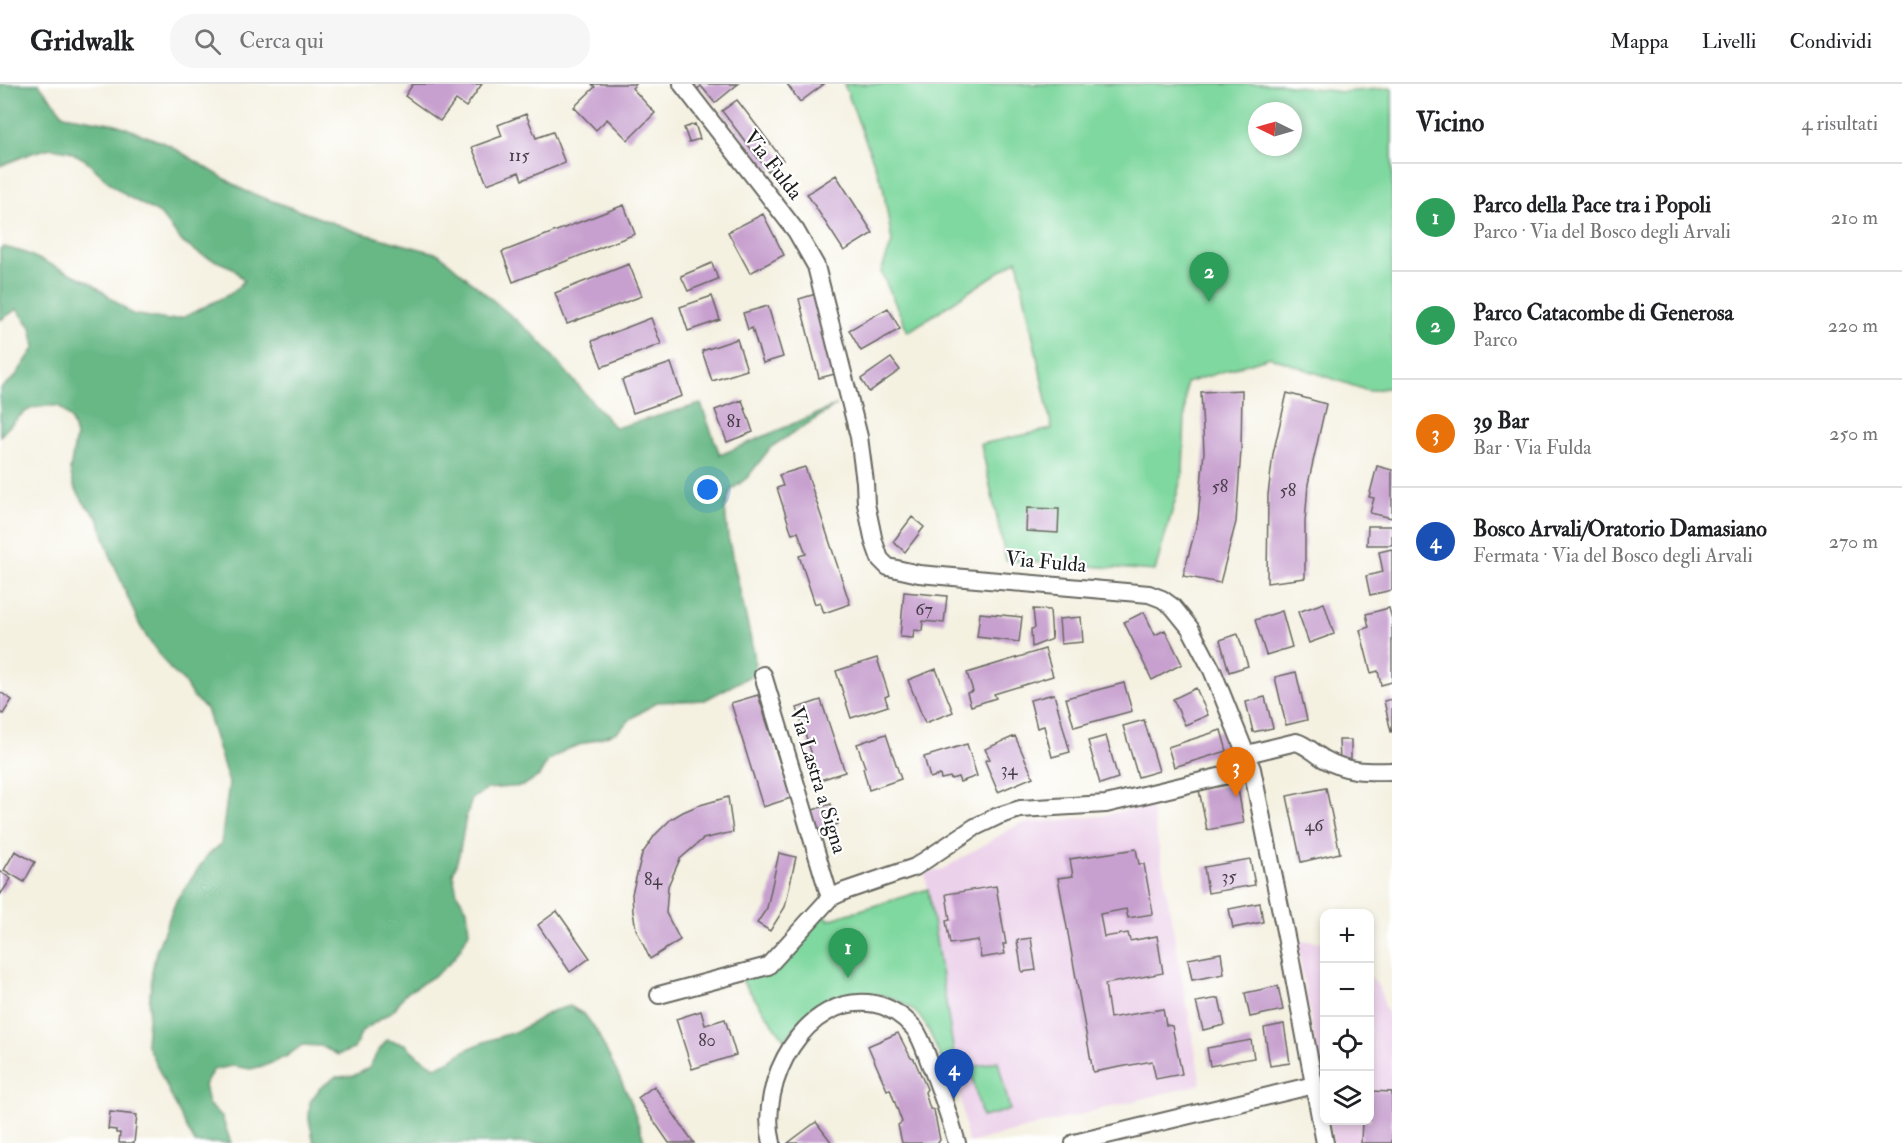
<!DOCTYPE html>
<html lang="it">
<meta charset="utf-8">
<style>
body{margin:0;font-family:"IM FELL Double Pica",serif;background:#f6f6f6;color:#202124}
.controls{position:absolute;right:18px;bottom:18px;display:grid;overflow:hidden;border-radius:12px;box-shadow:0 3px 9px #0003}
.controls button{width:54px;height:54px;display:grid;place-items:center;padding:0;border:0;border-bottom:2px solid #e0e0e0;background:#fff;color:#202124;font:30px sans-serif}
.compass{position:absolute;left:1248px;top:18px;width:54px;height:54px;border-radius:50%;background:#fff;box-shadow:0 3px 9px #0003;rotate:275deg}
.you{position:absolute;left:708px;top:406px;width:21px;height:21px;margin:-15px;border:4px solid #fff;border-radius:50%;background:#1a73e8;box-shadow:0 0 0 9px #1a73e833}
.badge{display:grid;place-items:center;width:39px;height:39px;border-radius:50%;background:#1f6fb2;color:#fff;font-size:20px;font-weight:700}
.pin{position:absolute;translate:-50% -50px;filter:drop-shadow(0 2px 3px #0008)}
.pin::after{content:'';position:absolute;top:32px;width:21px;height:18px;background:inherit;clip-path:polygon(0 0,100% 0,50% 100%)}
.list{margin:0;padding:0;list-style:none}
h2{display:flex;justify-content:space-between;align-items:center;height:78px;margin:0;padding:0 24px;font-size:26px}
h2 small{font-size:20px;font-weight:400;color:#757577}
.list li{display:grid;grid-template-columns:39px 1fr auto;gap:18px;align-items:center;box-sizing:border-box;height:108px;padding:0 24px;border-top:2px solid #e0e0e0}
.list b{display:block;font-size:22px;white-space:nowrap}
.list p{margin:0;font-size:20px;white-space:nowrap;color:#757577}
.list em{font-size:20px;font-style:normal;color:#757577}
.icon{flex:none;width:33px;height:33px;fill:none;stroke:currentColor;stroke-width:2;stroke-linecap:round;stroke-linejoin:round}
.map{position:relative;flex:none;width:1392px;height:1059px;overflow:hidden}
header{display:flex;align-items:center;gap:36px;box-sizing:border-box;height:84px;padding:0 30px;background:#fff;border-bottom:2px solid #e0e0e0}
header strong{font-size:28px}
nav{display:flex;gap:33px;margin-inline-start:auto;font-size:21px}
.search{width:420px;height:54px;background:#f6f6f6;display:flex;align-items:center;gap:15px;box-sizing:border-box;padding:0 21px;border-radius:24px;color:#757577;font-size:22px}
main{display:flex}
aside{flex:1;background:#fff}
.map>svg:first-child{display:block}
.built{fill:#ecd1ea}
.green{fill:#7fd89f;stroke:#4e7a5e;stroke-width:1.5;fill-rule:evenodd}
.forest{fill:#67b886;stroke:#426a51;stroke-width:1.5}
.building{fill:#c7a0cf}
.lines{fill:none;stroke-linecap:round;stroke-linejoin:round}
.minor-casing{stroke:#686761;stroke-width:20}
.minor{stroke:#fff;stroke-width:16}
.labels{text-anchor:middle;dominant-baseline:central;stroke-width:4.5;stroke-linejoin:round;paint-order:stroke}
.number-label{font-size:18px;fill:#473d49}
.street-label{font-size:21px;fill:#1c1c1c;stroke:#fff}
</style>
<header>
<strong>Gridwalk</strong>
<div class="search"><svg class="icon" aria-label="search" viewBox="0 0 24 24"><circle cx="10" cy="10" r="6"/><path d="M15 15l6 6"/></svg>Cerca qui</div>
<nav><a>Mappa</a><a>Livelli</a><a>Condividi</a></nav>
</header>
<main>
<div class="map">
<svg width="1392" height="1059" viewBox="0 0 1392 1059">
<rect width="100%" height="100%" fill="#fff"/>
<filter id="ink" filterUnits="userSpaceOnUse"><feTurbulence type="fractalNoise" baseFrequency=".0167" numOctaves="2"/><feDisplacementMap in="SourceGraphic" scale="12" xChannelSelector="R" yChannelSelector="G"/><feConvolveMatrix kernelMatrix="1 2 1 2 8 2 1 2 1" color-interpolation-filters="sRGB"/></filter>
<filter id="wash" filterUnits="userSpaceOnUse"><feTurbulence type="fractalNoise" baseFrequency=".008" numOctaves="4" result="noise"/><feDisplacementMap in="SourceGraphic" scale="24" xChannelSelector="R" yChannelSelector="G"/><feGaussianBlur stdDeviation="1.35" result="paint"/><feColorMatrix in="noise" values="0 0 0 0 0 0 0 0 0 0 0 0 0 0 0 0 0 1.4 0 .05"/><feComposite in="paint" operator="in"/></filter>
<g filter="url(#wash)">
<rect width="100%" height="100%" fill="#f4f1e1"/>
<path class="built" d="M1151 720 1201 1000 968 1059 925 789 943 785 1019 740 1102 732Z
M1313 857 1324 858V1010L1297 858Z
M1370 891 1379 904 1392 946V1059H1333L1329 1037 1370 1036Z"/>
<path class="green" d="M844 0H1282L1341 8 1392 4V303L1368 307 1270 273 1186 299 1183 389 1155 487 1006 476 981 360 1052 345 1017 176 908 248 881 188 892 158 883 103ZM1257 27H1293V63H1257Z
M928 805 955 976 943 979C935 962 928 939 914 927 891 907 852 903 826 918 810 928 799 943 784 955L742 897 826 830 828 836Z
M998 977 1010 1026 982 1033 970 984Z"/>
<path class="forest" d="M0 0H39L64 31 116 40 169 61 245 107 361 149 439 170 537 254 615 344 701 320 720 371 837 321 771 363 747 394 731 406 725 425 728 453 754 569 756 589 705 616 657 618 632 634 617 648 565 666 548 677 539 692 523 702 487 705 472 715 466 733 459 771 453 790 457 810 467 825 469 848 461 864 450 879 436 891 405 910 394 926 362 947 354 965 338 971 321 962 302 961 287 972 269 980 251 985 232 982 213 986 204 1001 208 1020 222 1033 231 1059H195L183 1037 146 959 152 887 156 868 176 817 207 772 221 760 229 699 206 625 193 613 184 598 170 585 148 555 139 540 109 468 98 434 84 419 74 402 70 386 76 352 71 335 59 322C26 320 21 330 0 352V305L15 293 35 263 31 243 17 225 0 236V165L4 163 23 168 90 198 132 230 168 236 184 233 232 209 244 197 233 184 200 170 183 159 160 130 127 112 112 101 84 75 69 67 51 64 32 69 0 82Z
M570 922 585 931 596 946 630 1015 645 1059H314L309 1035 310 1018 320 1004 335 993 353 992 369 984 377 969 387 956 405 960 419 973 435 983 451 976 466 966 484 958 520 946 552 927Z"/>
<g id="blocks">
<path class="building" d="M413 0H482L466 23 456 16 440 37 405 12Z
M592 0H636L632 4 655 29 628 56 607 35 596 46 574 23 595 3Z
M693 0H738L715 19 701 2 697 5Z
M787 0H824L800 18Z
M737 16 783 76 768 87 722 27Z
M526 30 536 54 553 48 565 79 522 96 519 88 487 100 472 63 502 52 498 41Z
M695 40 700 55 689 58 684 44Z
M836 91 873 149 844 167 807 110Z
M624 121 635 150 513 198 502 168Z
M763 130 784 171 750 189 728 148Z
M712 179 718 195 688 207 681 192Z
M629 180 642 212 567 240 555 209Z
M819 209 839 289 819 294 799 215Z
M712 212 720 236 688 247 680 223Z
M768 222 783 273 763 279 752 244 748 246 743 229Z
M888 224 900 245 861 267 849 246Z
M651 234 661 260 602 283 592 257Z
M737 255 747 286 712 297 702 267Z
M891 274 900 286 869 308 861 295Z
M671 279 682 312 633 329 622 296Z
M1242 306 1241 366 1236 438 1220 499 1183 492 1198 435 1204 368 1201 308Z
M1287 309 1326 320 1308 400 1305 438V494L1267 499 1268 411 1273 370Z
M742 316 753 348 727 358 715 326Z
M1377 382 1392 386V434L1370 429 1374 414 1369 413Z
M805 383 850 520 824 529 820 518 815 520 799 472 806 470 798 448 792 450 777 404 783 402 779 391Z
M1027 424 1059 425 1058 449 1026 447Z
M912 433 924 443 905 468 893 458Z
M1368 442H1392V461H1367Z
M1392 465V506L1370 511 1366 492 1383 488 1379 468Z
M904 508 947 512 944 539 923 537 922 547 914 546 913 554 900 553Z
M1324 519 1334 550 1309 559 1298 528Z
M1389 524 1392 535V598L1381 601 1378 587 1371 589 1360 546 1369 543 1366 530Z
M1033 525 1050 526 1052 555 1032 563 1031 545 1035 544Z
M1282 527 1292 563 1266 571 1255 536Z
M1144 528 1155 551 1165 546 1182 580 1152 596 1124 538Z
M980 529 1022 533 1019 558 977 553Z
M1081 533 1083 558 1061 560 1059 535Z
M1238 550 1248 582 1229 588 1220 556Z
M1045 565 1053 592 994 610 996 614 971 622 967 609 973 607 967 589Z
M877 574 889 611 885 613 888 622 851 634 836 587Z
M936 585 953 628 925 639 908 596Z
M1296 588 1307 636 1286 641 1275 593Z
M1124 599 1132 627 1074 643 1066 614Z
M1196 604 1208 631 1185 641 1173 615Z
M0 608 12 616 3 630 0 628Z
M1054 610 1070 668 1052 673 1044 642 1037 644 1030 616Z
M758 611 791 714 763 723 731 619Z
M1265 613 1273 644 1253 648 1246 618Z
M1392 615V648H1391L1384 617Z
M821 616 845 688 820 696 797 624Z
M1144 636 1159 687 1138 693 1123 642Z
M1221 646 1227 667 1174 683 1168 663Z
M886 650 901 695 869 706 863 684 865 683 857 660Z
M1015 652 1033 693 998 708 985 677 990 675 985 665Z
M1106 652 1118 694 1100 700 1088 657Z
M1339 656H1351V677H1340Z
M967 660 977 692 960 698 958 693 951 695 950 693 941 695 940 691 930 694 924 673Z
M1237 699 1244 739 1207 746 1199 706Z
M1326 704 1340 769 1301 778 1287 712Z
M728 713 733 748 703 755 680 775 668 802 666 829 680 856 650 875 636 845 633 828 632 810 642 770 655 751 671 735 683 728 697 722Z
M831 720 838 740 817 747 810 727Z
M1136 765 1139 780H1144L1153 830 1128 834 1126 825 1100 830 1104 853 1128 849 1130 857 1157 852 1163 889 1105 900 1110 934 1163 925 1166 941 1172 942 1182 990 1156 995 1152 977 1093 988 1058 794 1073 792 1070 775Z
M15 767 35 778 24 798 4 786Z
M779 769 796 773 785 823 770 847 757 839 767 824Z
M1250 775 1255 801 1208 809 1204 783Z
M0 787 11 795 0 811Z
M996 802 1006 860H1003L1005 870 981 874 978 856 950 860 946 837 950 836 946 810Z
M1260 819 1263 838 1233 844 1229 825Z
M557 827 590 874 570 888 538 841Z
M1031 854 1036 886 1022 888 1017 856Z
M1221 869 1224 890 1192 896 1188 875Z
M1278 902 1283 926 1250 933 1245 909Z
M1219 914 1225 941 1203 946 1196 918Z
M701 927 705 941 725 935 736 971 692 985 676 935Z
M1284 940 1290 979 1270 982 1264 944Z
M898 949 911 974 914 975 927 1005 925 1008 930 1025 934 1026 940 1056 938 1059H902L898 1041 902 1038 890 1005 887 1006 868 962Z
M1251 956 1254 974 1210 982 1207 964Z
M654 1002 694 1059H669L638 1014Z
M1370 1007 1392 1008V1059H1361L1362 1036H1370Z
M110 1028 137 1031 134 1059H119L120 1049H116V1046L108 1045Z
M816 1038 832 1059H788Z"/>
</g>
</g>
<g filter="url(#ink)">
<use href="#blocks" fill-opacity="0" stroke="#686761" stroke-width="1.5"/>
<g class="lines">
<defs>
<path id="minor" d="M682 0 796 147 816 182 859 353 865 398 866 420 874 458 880 475 888 483 919 490 1149 510 1162 515 1173 523 1190 544 1212 586 1252 685 1290 872 1325 1059
M763 591 830 814
M1247 670 1296 658C1307 661 1314 669 1324 675 1347 688 1366 688 1392 687
M659 911 768 882 830 814 845 807 915 783 975 743 998 732 1020 725 1106 720 1252 685
M772 1059C757 1000 805 907 875 920 890 923 904 933 914 944 921 953 925 966 929 977 940 1004 949 1031 957 1059
M1074 1059 1314 1001"/>
</defs>
<use href="#minor" class="minor-casing"/>
<use href="#minor" class="minor"/>
</g>
</g>
<g class="labels">
<g class="number-label">
<text x="519" y="71">115</text>
<text x="734" y="337">81</text>
<text x="1220" y="402">58</text>
<text x="1288" y="406">58</text>
<text x="924" y="525">67</text>
<text x="1009" y="685">34</text>
<text x="1314" y="741">46</text>
<text x="1229" y="792">35</text>
<text x="653" y="795">84</text>
<text x="707" y="956">80</text>
</g>
<g class="street-label">
<text transform="translate(773 81) rotate(52)">Via Fulda</text>
<text transform="translate(1046 478) rotate(5)">Via Fulda</text>
<text transform="translate(818 696) rotate(73)">Via Lastra a Signa</text>
</g>
</g>
</svg>
<div class="controls">
<button>+</button>
<button>−</button>
<button><svg class="icon" aria-label="locate" viewBox="0 0 24 24"><circle cx="12" cy="12" r="6"/><path d="M12 2v4M12 18v4M2 12h4M18 12h4"/></svg></button>
<button><svg class="icon" aria-label="layers" viewBox="0 0 24 24"><path d="M12 4l9 5-9 5-9-5zM3 14l9 5 9-5"/></svg></button>
</div>
<svg class="compass" viewBox="-18 -18 36 36"><path d="M0-13l5 13h-10z" fill="#e53935"/><path d="M0 13l5-13h-10z" fill="#757577"/></svg>
<div class="you"></div>
<div class="pin badge" style="left:848px;top:894px;background:#2e9e5b">1</div>
<div class="pin badge" style="left:1209px;top:218px;background:#2e9e5b">2</div>
<div class="pin badge" style="left:1236px;top:713px;background:#e8710a">3</div>
<div class="pin badge" style="left:954px;top:1015px;background:#1a4fb4">4</div>
</div>
<aside>
<h2>Vicino<small>4 risultati</small></h2>
<ul class="list">
<li><span class="badge" style="background:#2e9e5b">1</span><div><b>Parco della Pace tra i Popoli</b><p>Parco · Via del Bosco degli Arvali</p></div><em>210 m</em></li>
<li><span class="badge" style="background:#2e9e5b">2</span><div><b>Parco Catacombe di Generosa</b><p>Parco</p></div><em>220 m</em></li>
<li><span class="badge" style="background:#e8710a">3</span><div><b>39 Bar</b><p>Bar · Via Fulda</p></div><em>250 m</em></li>
<li><span class="badge" style="background:#1a4fb4">4</span><div><b>Bosco Arvali/Oratorio Damasiano</b><p>Fermata · Via del Bosco degli Arvali</p></div><em>270 m</em></li>
</ul>
</aside>
</main>
